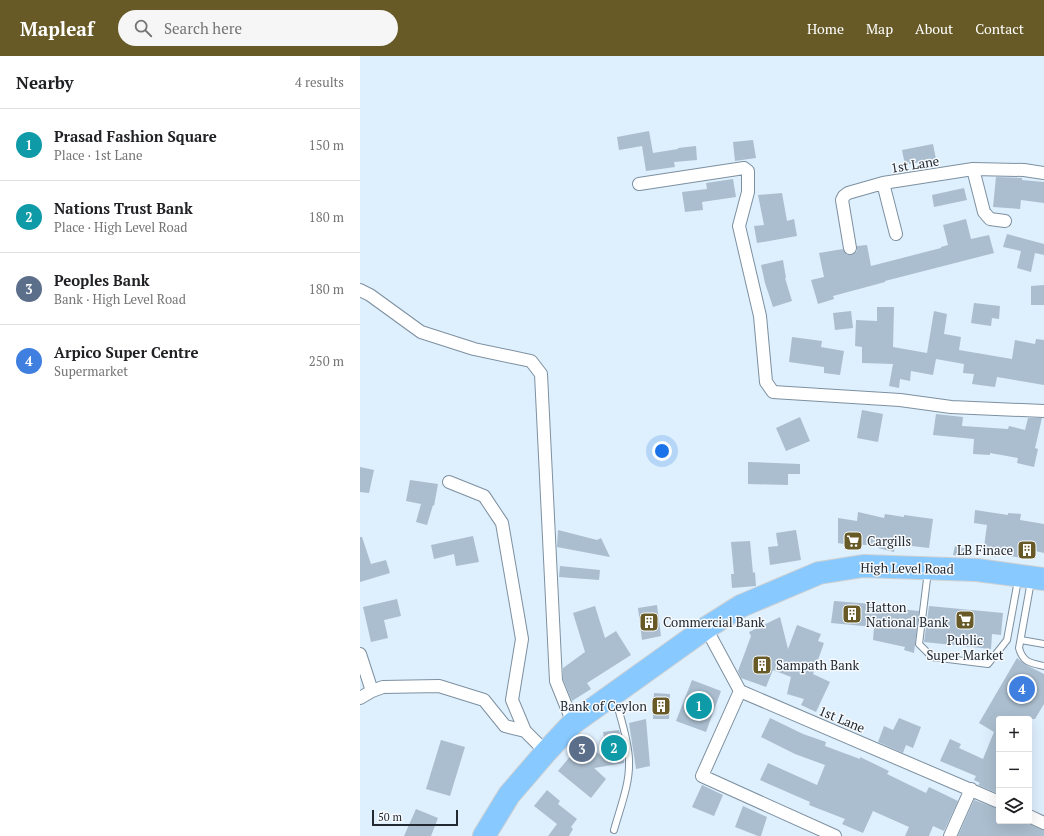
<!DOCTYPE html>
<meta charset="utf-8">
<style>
body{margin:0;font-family:"PT Serif",serif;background:#f6f6f6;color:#202124}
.controls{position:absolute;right:12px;bottom:12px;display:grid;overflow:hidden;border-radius:4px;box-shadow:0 4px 16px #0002}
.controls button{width:36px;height:36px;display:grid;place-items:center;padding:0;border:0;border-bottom:1px solid #e0e0e0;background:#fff;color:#202124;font:20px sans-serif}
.scale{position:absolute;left:12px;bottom:10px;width:86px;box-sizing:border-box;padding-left:4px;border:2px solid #222930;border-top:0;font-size:11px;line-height:14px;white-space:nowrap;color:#222930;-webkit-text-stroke:3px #f6fafe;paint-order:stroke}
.you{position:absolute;left:302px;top:395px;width:14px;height:14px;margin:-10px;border:3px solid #fff;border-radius:50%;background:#1a73e8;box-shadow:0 0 0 6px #1a73e833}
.badge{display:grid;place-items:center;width:26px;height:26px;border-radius:50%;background:#675a27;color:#fff;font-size:13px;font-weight:700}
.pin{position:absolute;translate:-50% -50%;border:2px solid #fff;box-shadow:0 1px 4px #0006}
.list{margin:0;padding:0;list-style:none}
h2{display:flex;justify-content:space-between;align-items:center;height:52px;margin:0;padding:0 16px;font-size:17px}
h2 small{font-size:13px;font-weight:400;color:#757577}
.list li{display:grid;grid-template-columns:26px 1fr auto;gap:12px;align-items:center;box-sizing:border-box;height:72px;padding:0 16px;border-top:1px solid #e0e0e0}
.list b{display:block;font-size:15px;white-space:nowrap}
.list p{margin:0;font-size:13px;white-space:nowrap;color:#757577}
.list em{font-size:13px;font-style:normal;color:#757577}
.icon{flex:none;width:22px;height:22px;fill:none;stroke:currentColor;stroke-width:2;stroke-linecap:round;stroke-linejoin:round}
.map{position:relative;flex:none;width:684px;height:780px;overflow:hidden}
header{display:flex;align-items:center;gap:24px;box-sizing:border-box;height:56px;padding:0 20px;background:#675a27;color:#fff}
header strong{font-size:19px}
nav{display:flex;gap:22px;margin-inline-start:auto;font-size:14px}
.search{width:280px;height:36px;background:#f6f6f6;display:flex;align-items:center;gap:10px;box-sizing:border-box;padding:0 14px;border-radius:22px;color:#757577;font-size:15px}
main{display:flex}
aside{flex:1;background:#fff}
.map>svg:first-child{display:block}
.building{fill:#abbecf}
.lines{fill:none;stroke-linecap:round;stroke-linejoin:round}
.lane-casing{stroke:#7d90a0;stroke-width:8}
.street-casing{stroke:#7d90a0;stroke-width:14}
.highway-casing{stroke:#ced0d1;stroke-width:24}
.lane{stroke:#fff;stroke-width:6}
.street{stroke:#fff;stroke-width:12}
.highway{stroke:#88c9ff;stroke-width:22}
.labels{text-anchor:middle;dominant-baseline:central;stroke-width:3;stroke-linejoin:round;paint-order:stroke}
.street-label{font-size:13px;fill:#222930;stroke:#f6fafe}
.poi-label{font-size:13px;fill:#222930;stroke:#f6fafe;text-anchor:start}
</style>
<header>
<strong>Mapleaf</strong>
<div class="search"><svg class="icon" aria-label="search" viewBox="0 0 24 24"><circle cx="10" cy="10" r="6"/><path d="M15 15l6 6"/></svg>Search here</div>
<nav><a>Home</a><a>Map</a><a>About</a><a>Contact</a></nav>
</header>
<main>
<aside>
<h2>Nearby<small>4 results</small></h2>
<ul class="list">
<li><span class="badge" style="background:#0f9aa8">1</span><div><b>Prasad Fashion Square</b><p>Place · 1st Lane</p></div><em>150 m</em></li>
<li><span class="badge" style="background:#0f9aa8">2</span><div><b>Nations Trust Bank</b><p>Place · High Level Road</p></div><em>180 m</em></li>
<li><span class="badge" style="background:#5c6f8a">3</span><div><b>Peoples Bank</b><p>Bank · High Level Road</p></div><em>180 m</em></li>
<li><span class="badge" style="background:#3f7fe0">4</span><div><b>Arpico Super Centre</b><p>Supermarket</p></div><em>250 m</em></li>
</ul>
</aside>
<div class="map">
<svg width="684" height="780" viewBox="0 0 684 780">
<rect width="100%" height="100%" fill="#deeffd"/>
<path class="building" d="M289 75 293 97 318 93V92L336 90 337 104 314 106 315 111 286 115 282 90 259 94 257 81Z
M393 84 396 102 375 105 373 86Z
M573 88 576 103 545 109 542 94Z
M636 121 662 122V124L684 126V147L661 144 660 153 633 151Z
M373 123 376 141 342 146 343 154 325 156 322 136 347 133 346 127Z
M604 132 607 144 574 151 572 139Z
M422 137 427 165 434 163 437 180 397 187 394 170 404 169 398 139Z
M606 163 611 183 629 179 634 197 525 225V226L473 240 474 243 458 248 451 224 464 221 459 197 483 193 487 199H492L497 195V190L507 189 511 210 581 192V191L588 189 583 169Z
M647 178 684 188V199L675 197 671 216 657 212 661 195 643 191Z
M423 204 426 222H425L432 245 413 251 405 227 401 209Z
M684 229V249H671V230Z
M614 247 640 250 639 263 632 262 631 270 611 267Z
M517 251H534L533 291 567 297 574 255 587 258 584 278 601 281 599 294 652 303 655 284 675 288 676 283 684 284V329L637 321 635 331 612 328 614 318 603 317 604 308 576 303 573 319 551 315 550 325 540 323 539 332 529 330 533 308 502 307V291L495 290 496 264 517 265Z
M491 255 493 272 475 274 473 257Z
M432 281 462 285 461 291 484 295 480 319 464 317V311L429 306Z
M502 354 523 358 518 386 497 382Z
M576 358 603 361 602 370 648 373 649 370 665 374 668 362H682L675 392 678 393 674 411 657 407 658 402 630 397V399L613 398 614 383 573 379Z
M440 361 450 385 426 395 416 372Z
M388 406 440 408V418H428V429L388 428Z
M0 411 14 414 9 437 0 436Z
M50 424 78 428 74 450 73 449 67 469 56 466 61 448 46 445Z
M615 454 648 459V457L661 458 660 464 684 468V497L671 494 670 503 636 498V501L623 499 627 469 614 467Z
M498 456 524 462 525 458 544 461V459L573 463 569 492 535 488 534 496 518 492V490L494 488V490L478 487V462L497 465Z
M198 474 237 484 241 482 250 501 197 491Z
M436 474 441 504 410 509 408 491 418 490 416 477Z
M113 480 119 506 96 510 94 498 74 503 71 489Z
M0 481H2L11 508 26 504 30 517 0 526Z
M390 485 393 517 395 516 396 530 372 532 371 518H374L371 486Z
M595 490 606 493 605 501 593 499Z
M200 510 240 514 239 524 199 521Z
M37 543 41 560 24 564 28 582 11 586 3 551Z
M474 545 512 548V550L559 555 554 597 544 594 545 591 513 584 514 571 471 567Z
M297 549 301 580 282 584 278 552Z
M235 550 245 582 256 575 271 599 227 627 231 633 212 645 203 623V612L225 596 213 557Z
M569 550 643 557 641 579 632 578 631 593 564 586Z
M420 561 428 593 437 569 461 578 458 585 464 587 453 618 470 626 456 656 441 649 444 643 427 638 431 621 413 614 406 631 381 622 378 615 391 580 389 576Z
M657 602 666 609 684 618V648L675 663H639V738L618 729 620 727 614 724 616 720 580 705 590 683 601 688 599 692 623 703 634 676 619 667Z
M332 624 361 635 346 676 316 665Z
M294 637 310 638 309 663H293Z
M410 662 443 678 466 686 465 690 500 703V701L529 715 527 718 566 737 569 731 598 745 584 775 573 770 569 780H545L549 771 513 755 503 777 482 768 485 763 449 749 450 746 400 724 408 707 457 729 465 709 435 698 401 681Z
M539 662 561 671 553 692 546 689 543 697 518 686 524 670 533 674Z
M286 663 290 710 276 713 269 667Z
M259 674 263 690 264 707 234 712 246 723 231 742 198 715 223 685 249 706 243 676Z
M81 684 105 691 90 740 66 733Z
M342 729 363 739 354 760 332 751Z
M187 734 200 745 198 748 217 763 211 771 213 773 209 780H188L197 768 174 750Z
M614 744 639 753V765H664L684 774V780H598Z
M383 750 407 761 401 780H398L375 771Z
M56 753 78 762 71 780H44Z"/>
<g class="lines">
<defs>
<path id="lane" d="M568 515 559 588 572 601 628 608 647 584 658 524
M671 525 659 592C663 607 671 607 684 610
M661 584 684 588
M254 774C260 752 270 728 269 705 269 685 260 661 255 641"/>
<path id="street" d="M613 113 624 156 630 163 645 165
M523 127 536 178
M279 128 384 112 388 115V136L379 170 400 260 406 326 413 336 540 344 591 351 684 355
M490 192 482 144 484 140 488 137 523 127 613 113 664 114 684 117
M0 234 10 239 61 276 114 293 171 305 181 318 196 625 213 667
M89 426 124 440 142 467 162 583 152 644 165 675
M346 572 380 635 639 746
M0 598 12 635
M380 635 342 720 475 780
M0 642 12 635 23 631 79 630 124 644 145 670 165 675 186 696
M669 760 684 767
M590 780 611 733"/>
<path id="highway" d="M124 780 149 739 186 696 213 667 346 572 381 550 459 517 503 510 617 514 684 523"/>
</defs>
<use href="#lane" class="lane-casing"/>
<use href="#street" class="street-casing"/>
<use href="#highway" class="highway-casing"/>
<use href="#lane" class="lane"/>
<use href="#street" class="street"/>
<use href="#highway" class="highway"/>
</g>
<defs>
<symbol id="supermarket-square" viewBox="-11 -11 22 22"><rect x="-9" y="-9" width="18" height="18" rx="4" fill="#675a27" stroke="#f6fafe"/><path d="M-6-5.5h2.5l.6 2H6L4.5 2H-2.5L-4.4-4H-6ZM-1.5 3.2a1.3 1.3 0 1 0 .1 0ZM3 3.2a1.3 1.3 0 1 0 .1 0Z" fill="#fff"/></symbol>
<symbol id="building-square" viewBox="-11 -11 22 22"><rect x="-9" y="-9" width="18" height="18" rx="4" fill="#675a27" stroke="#f6fafe"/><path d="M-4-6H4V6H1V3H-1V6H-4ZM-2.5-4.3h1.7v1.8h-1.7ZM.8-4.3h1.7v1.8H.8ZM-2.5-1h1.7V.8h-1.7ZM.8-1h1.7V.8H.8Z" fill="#fff"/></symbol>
</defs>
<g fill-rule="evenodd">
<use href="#supermarket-square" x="482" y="474" width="22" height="22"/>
<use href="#building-square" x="656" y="483" width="22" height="22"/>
<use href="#building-square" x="481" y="547" width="22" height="22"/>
<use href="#supermarket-square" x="594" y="553" width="22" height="22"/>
<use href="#building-square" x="278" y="555" width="22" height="22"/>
<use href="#building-square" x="391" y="598" width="22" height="22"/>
<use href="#building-square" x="290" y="639" width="22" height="22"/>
</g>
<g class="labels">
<g class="street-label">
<text transform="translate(555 108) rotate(-9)">1st Lane</text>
<text transform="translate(547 512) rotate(1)">High Level Road</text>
<text transform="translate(482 663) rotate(23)">1st Lane</text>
</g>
<g class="poi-label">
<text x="507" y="485">Cargills</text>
<text x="653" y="494" text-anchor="end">LB Finace</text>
<text x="506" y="551">Hatton<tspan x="506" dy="15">National Bank</tspan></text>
<text x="303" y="566">Commercial Bank</text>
<text x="605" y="584" text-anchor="middle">Public<tspan x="605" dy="15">Super Market</tspan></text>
<text x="416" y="609">Sampath Bank</text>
<text x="287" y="650" text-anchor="end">Bank of Ceylon</text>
</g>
</g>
</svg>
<div class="controls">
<button>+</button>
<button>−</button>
<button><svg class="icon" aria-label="layers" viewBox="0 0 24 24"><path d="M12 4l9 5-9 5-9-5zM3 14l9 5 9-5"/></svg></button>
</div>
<div class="scale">50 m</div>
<div class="you"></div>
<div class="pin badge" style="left:339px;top:650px;background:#0f9aa8">1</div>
<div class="pin badge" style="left:254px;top:692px;background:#0f9aa8">2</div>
<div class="pin badge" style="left:222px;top:693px;background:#5c6f8a">3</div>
<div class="pin badge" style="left:662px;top:633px;background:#3f7fe0">4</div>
</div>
</main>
